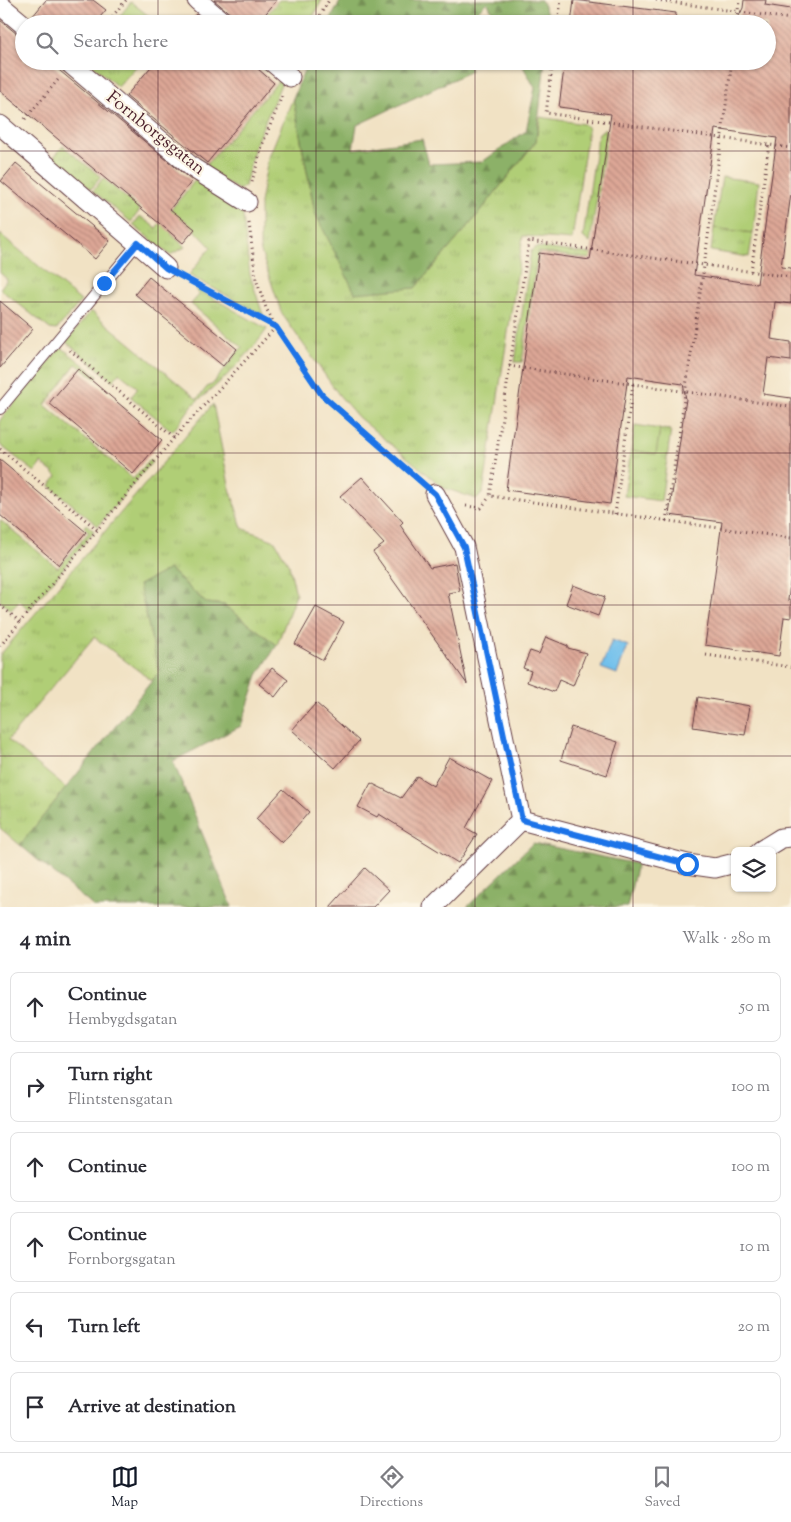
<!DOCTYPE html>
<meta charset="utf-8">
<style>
body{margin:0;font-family:"Sorts Mill Goudy",serif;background:#f7f7f7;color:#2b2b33}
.controls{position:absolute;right:15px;bottom:15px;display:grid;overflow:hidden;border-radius:8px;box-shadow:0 1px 4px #0004}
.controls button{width:45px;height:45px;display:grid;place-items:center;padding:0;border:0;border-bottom:1px solid #e1e1e2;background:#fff;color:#2b2b33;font:25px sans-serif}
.stop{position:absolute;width:15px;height:15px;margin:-11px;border:4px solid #1a73e8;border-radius:50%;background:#fff}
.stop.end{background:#1a73e8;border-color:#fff;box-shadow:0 1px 5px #0008}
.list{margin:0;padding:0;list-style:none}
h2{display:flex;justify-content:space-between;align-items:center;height:65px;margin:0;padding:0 20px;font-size:21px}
h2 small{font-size:16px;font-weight:400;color:#7c7c81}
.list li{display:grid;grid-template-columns:32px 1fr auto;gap:15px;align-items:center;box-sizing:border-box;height:70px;margin:0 10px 10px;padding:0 10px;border:1px solid #e1e1e2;border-radius:8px}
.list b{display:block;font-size:19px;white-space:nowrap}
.list p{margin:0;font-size:16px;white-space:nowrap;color:#7c7c81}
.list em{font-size:16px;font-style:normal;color:#7c7c81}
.icon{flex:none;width:28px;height:28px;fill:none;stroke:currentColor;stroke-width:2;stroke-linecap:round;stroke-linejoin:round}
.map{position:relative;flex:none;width:791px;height:907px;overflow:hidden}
.search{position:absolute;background:#fff;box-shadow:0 1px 4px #0004;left:15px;right:15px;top:15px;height:55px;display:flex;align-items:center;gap:12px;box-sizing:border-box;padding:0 18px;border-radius:28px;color:#7c7c81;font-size:19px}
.sheet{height:545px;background:#fff}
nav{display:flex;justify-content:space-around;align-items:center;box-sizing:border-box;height:70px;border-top:1px solid #e1e1e2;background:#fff;font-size:14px;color:#7c7c81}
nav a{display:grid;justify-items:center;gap:2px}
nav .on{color:#111827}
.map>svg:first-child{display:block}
.grass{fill:url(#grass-tufts);stroke:#7d7650}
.forest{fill:url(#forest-firs);stroke:#6b6849}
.park{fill:#b0ce76;stroke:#7d7650}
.water{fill:#71c0ec;stroke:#5e708c}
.building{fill:url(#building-back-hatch);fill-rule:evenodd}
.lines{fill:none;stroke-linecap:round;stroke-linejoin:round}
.service-casing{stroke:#633c42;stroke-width:12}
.minor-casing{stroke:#633c42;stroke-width:21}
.path{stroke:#633c42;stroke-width:3;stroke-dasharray:1 4;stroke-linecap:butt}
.service{stroke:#fff;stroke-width:10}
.minor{stroke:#fff;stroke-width:19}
.route{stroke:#1a73e8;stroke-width:6}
.grid{fill:none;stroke:#4a1f2b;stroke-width:1;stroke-opacity:0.55}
.labels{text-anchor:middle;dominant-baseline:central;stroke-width:4.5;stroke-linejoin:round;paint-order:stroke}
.street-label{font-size:18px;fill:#4a1f2b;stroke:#fcf5e5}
</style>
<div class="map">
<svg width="791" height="907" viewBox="0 0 791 907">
<defs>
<pattern id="grass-tufts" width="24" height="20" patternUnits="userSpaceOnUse" patternTransform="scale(1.25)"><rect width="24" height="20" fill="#b0ce76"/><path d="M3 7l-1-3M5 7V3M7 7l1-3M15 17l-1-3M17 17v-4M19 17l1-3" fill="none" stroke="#99b066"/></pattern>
<pattern id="forest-firs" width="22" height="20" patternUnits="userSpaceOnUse" patternTransform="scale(1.25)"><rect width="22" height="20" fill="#8cb167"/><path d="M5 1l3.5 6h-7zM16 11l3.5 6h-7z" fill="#748f55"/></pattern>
<pattern id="building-back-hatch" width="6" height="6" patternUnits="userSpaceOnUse" patternTransform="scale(1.25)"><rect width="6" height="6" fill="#dda796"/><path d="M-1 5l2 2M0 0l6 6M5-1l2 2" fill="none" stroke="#b5877b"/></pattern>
</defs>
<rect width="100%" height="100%" fill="#fcf5e5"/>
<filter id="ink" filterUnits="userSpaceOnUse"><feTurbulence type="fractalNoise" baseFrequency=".02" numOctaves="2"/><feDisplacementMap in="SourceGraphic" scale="10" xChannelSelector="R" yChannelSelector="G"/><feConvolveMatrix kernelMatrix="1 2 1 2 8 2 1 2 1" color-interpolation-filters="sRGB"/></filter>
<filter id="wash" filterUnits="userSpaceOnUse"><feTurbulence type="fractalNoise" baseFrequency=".0096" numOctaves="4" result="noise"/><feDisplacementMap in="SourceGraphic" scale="20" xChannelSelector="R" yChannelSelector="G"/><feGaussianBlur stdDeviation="1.12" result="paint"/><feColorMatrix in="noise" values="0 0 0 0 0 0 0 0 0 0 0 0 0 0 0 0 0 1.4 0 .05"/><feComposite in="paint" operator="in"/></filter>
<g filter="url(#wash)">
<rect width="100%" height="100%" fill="#f1e2c4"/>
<path class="grass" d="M279 0H322L309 24H259Z
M88 61H141L118 87Z
M279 80 282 82 255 145 245 186 239 190 203 169Z
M293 98 315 213 415 288 471 223 536 141 540 117 584 124 588 128 572 240 523 236 483 493 477 499 444 488 358 417 339 395 282 314 260 249V203L268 159Z
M605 128 607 132 590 243 583 237 597 140 599 133Z
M63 146 101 177 91 189 53 158Z
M103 178 140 210 131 222 93 191Z
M197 178 242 207 250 275 263 315 189 275 211 247 184 219 171 234 185 247 170 255 133 225 140 216 156 228Z
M714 228 753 233 749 257 711 251Z
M0 234 81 301 56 330 50 329 0 289 7 279 0 273Z
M536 247 598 255 597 260 538 252 522 362H515L531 251Z
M197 289 267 329C251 353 219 385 197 401 187 409 182 423 172 431L131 397 138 388 119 373 113 381 66 342 91 311 197 399 208 386 212 385 242 347 191 304 199 295 195 290Z
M60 348H62L98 376 96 379 76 364 45 405 133 479 150 460 152 462 98 526 50 486 57 476 41 463 35 472 0 445V420Z
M213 404 229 485 242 528 275 541 289 565 296 594 277 645 224 605 206 603 169 569 159 672 152 681 94 637 8 740 66 788 20 845 0 828V655Z
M660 429 671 430 661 501 624 496 631 450 655 454Z
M0 520 58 568 89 532 84 527 86 524 94 531 29 610 20 601 11 610 0 601Z"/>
<path class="forest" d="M341 0H541L549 17 548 24H499L487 2 465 24H328Z
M308 61H467L471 71 357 125 353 149 422 139 429 164 482 162 526 131 535 88 520 61H545L536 141 471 223 415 288 355 293 315 213 293 98Z
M169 569 206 603 224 605 277 645 258 675 241 726 173 761 232 907H94L20 845 159 672 139 585Z
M533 843 637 864 627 907H467Z"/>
<path class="park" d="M131 2 159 24H116L115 22Z
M722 177 759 182 753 233 714 228Z
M635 425 660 429 656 454 631 450Z"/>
<path class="water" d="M612 640 628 646 617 674 601 668Z"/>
<g id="blocks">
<path class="building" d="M46 0H93L106 10 94 24H35L32 17Z
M214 0H277L257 24H236L232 15Z
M574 0 676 13 675 24H571Z
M744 0H766L765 5 791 9V193L781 267 791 268V304L775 302 771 339 791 342V361L768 358 763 394 791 398V576L788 600H791V618L784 617 779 656 705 645 722 522 669 515 686 399 683 384 628 376 610 504 506 490 539 253 590 260 611 114 559 107 565 61H647L670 64V61H767V24H735L743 8ZM715 129 777 138 757 284 694 275Z
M196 14 207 24H187Z
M0 20 17 34 24 36V61H48L192 181 170 209 195 229 183 243 0 91Z
M156 61H249L274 83 207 163 126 96Z
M16 163 110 241 95 259 1 181Z
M149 277 237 349 223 366 135 294Z
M0 301 33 329 0 368Z
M78 369 162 440 133 474 49 403Z
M0 460 86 532 59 565 0 515Z
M362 477 403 522 400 525 430 568 455 563 460 591 448 593 467 684 373 552 384 544 340 496Z
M573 585 605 597 598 616 566 604Z
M316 607 344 622 323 660 295 644Z
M546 637 568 646V648L586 653 573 686 559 680 554 692 527 682 531 671 523 668 530 651 539 654Z
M272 668 288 680 275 697 259 684Z
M698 697 750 706 745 735 693 727Z
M316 703 359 741 335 768 292 730Z
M571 727 618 742 607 775 561 760Z
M449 757 492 781 466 828 477 834 458 863 379 814 377 817 358 807 371 783 401 798 417 776 433 786Z
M283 789 309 812 282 843 256 819Z
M365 868 389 890 373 907H330Z"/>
</g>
</g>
<g filter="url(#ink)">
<use href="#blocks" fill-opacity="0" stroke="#633c42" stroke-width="1"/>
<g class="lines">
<defs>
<path id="service" d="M0 409 138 243"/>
<path id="minor" d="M197 0 225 24
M0 5 24 25
M67 61 193 168 247 202
M271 61 290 77
M0 125 166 268
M435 494 464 547 521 820
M521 820 687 864 715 868 735 863
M760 851 781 838 791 837
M433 907 521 820"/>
</defs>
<use href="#service" class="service-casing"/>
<use href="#minor" class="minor-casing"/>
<path class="path" d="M656 0 791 19
M106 24 126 0
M315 24 329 0
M558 24 561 0
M737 24 739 0
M553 61 546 113 791 148
M25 119 58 80
M252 182 263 143 282 96
M249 223 256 279 266 308 276 327 322 395 420 481
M751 271 769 145
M791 277 529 241 490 496 791 538
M70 350 174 438
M509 366 791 407
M0 449 99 531
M466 506 481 508 490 496
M615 514 633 384
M666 521 704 266 732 61
M0 605 20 622
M0 646 174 438 276 327 183 277
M706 655 791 667"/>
<use href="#service" class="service"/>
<use href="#minor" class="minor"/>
</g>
</g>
<g class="lines" filter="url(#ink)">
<path class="route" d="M104 283 138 243 166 268 276 327 322 395 435 494 464 547 522 820 687 864"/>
</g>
<path class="grid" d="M158 0V24M316 0V24M475 0V24M633 0V24M158 61V907M316 61V907M475 61V907M633 61V907M0 151H791M0 302H791M0 453H791M0 605H791M0 756H791"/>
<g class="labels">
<g class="street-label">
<text transform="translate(155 134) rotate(39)">Fornborgsgatan</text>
</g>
</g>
</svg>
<div class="controls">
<button><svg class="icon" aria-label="layers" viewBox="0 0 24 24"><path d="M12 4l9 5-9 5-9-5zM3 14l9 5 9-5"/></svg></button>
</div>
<div class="stop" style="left:687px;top:864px"></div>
<div class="stop end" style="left:104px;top:283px"></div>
<div class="search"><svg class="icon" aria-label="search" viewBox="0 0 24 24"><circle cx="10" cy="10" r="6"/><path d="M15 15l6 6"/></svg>Search here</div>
</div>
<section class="sheet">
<h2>4 min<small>Walk · 280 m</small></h2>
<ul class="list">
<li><svg class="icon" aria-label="ahead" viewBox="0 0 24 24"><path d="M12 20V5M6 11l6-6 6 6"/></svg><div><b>Continue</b><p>Hembygdsgatan</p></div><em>50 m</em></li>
<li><svg class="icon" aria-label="right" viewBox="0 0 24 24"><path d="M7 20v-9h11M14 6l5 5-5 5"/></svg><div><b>Turn right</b><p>Flintstensgatan</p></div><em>100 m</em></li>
<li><svg class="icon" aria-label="ahead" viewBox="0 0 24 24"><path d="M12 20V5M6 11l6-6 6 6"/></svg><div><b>Continue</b></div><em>100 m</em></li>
<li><svg class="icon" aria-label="ahead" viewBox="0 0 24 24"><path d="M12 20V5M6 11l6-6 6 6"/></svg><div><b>Continue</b><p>Fornborgsgatan</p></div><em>10 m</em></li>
<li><svg class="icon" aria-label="left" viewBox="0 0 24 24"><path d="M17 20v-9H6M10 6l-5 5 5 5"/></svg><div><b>Turn left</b></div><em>20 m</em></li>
<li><svg class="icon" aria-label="arrive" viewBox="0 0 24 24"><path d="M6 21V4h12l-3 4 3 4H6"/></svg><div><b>Arrive at destination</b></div></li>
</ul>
</section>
<nav>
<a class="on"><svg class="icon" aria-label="map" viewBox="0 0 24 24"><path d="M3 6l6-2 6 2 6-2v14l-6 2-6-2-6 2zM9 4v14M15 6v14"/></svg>Map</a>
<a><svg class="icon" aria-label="directions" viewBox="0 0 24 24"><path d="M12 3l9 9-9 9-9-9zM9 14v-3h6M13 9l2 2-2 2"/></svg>Directions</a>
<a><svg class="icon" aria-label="saved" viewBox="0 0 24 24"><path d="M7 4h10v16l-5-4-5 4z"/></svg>Saved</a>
</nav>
